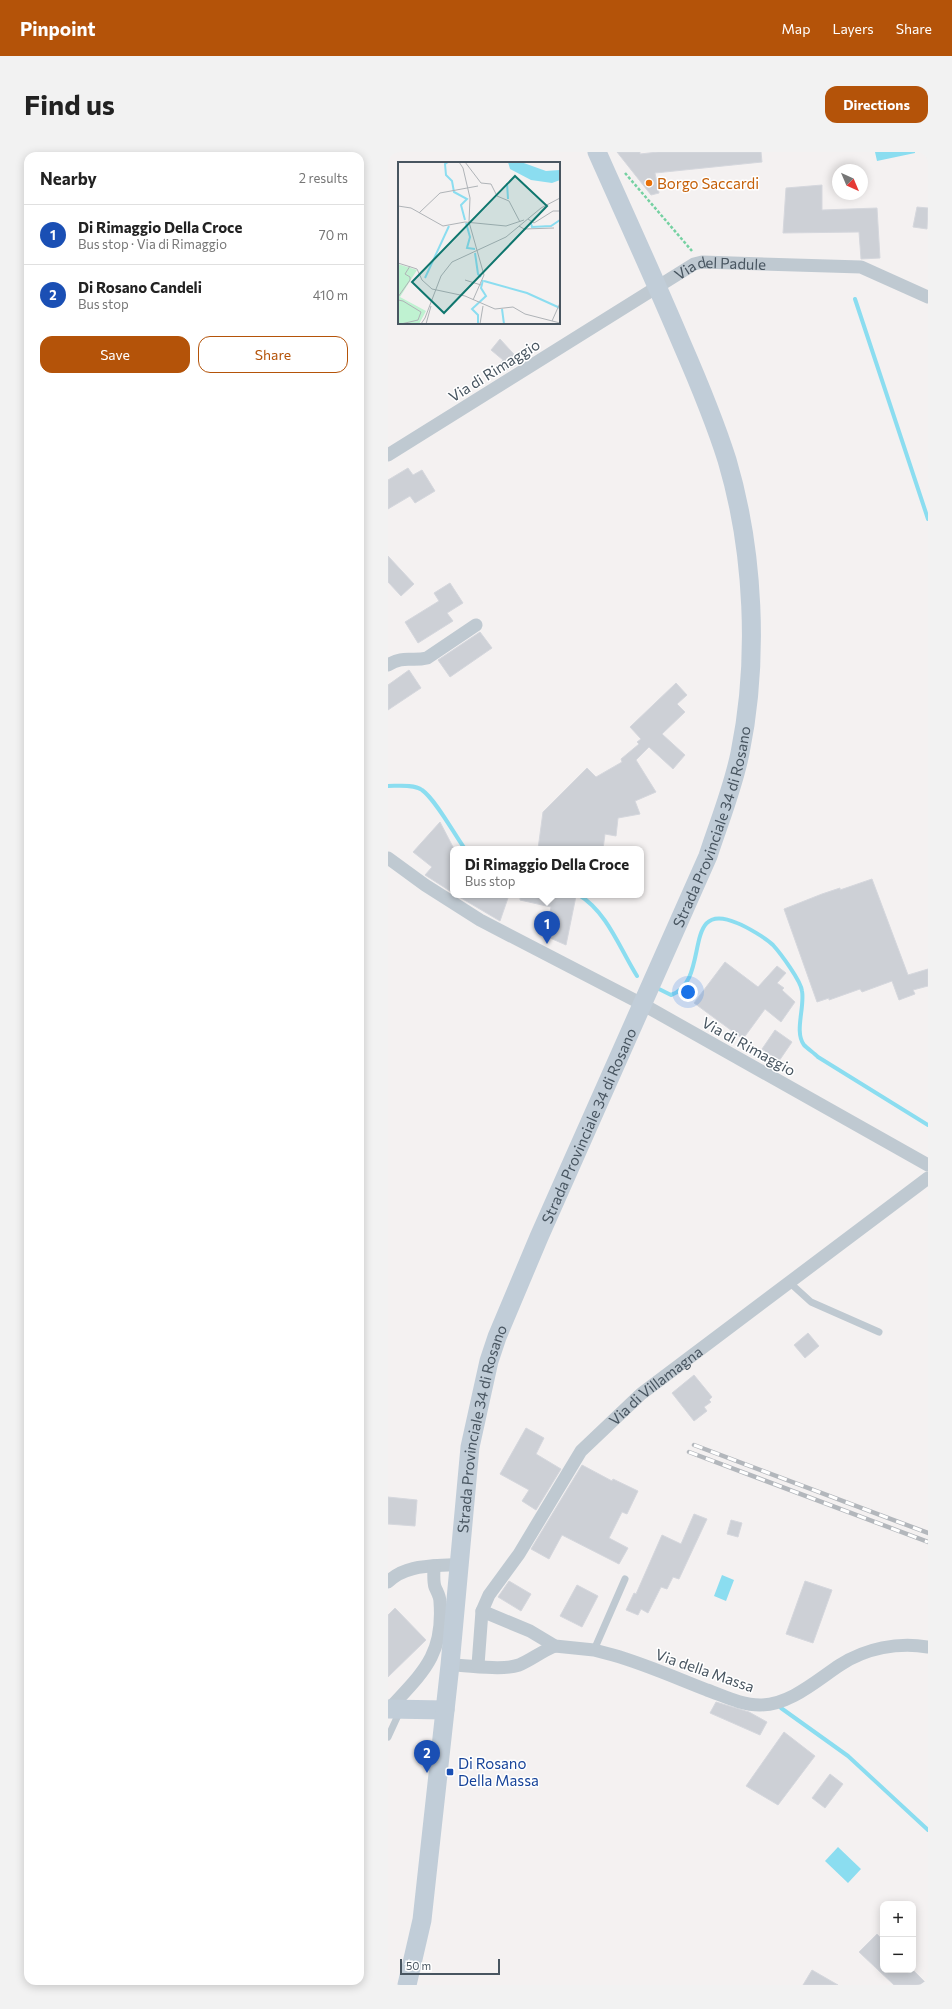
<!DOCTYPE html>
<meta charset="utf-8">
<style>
body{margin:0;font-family:Commissioner,sans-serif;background:#f2f2f2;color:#222}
.controls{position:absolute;right:12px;bottom:12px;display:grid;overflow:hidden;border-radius:8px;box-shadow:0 2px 10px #0003}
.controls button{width:36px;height:36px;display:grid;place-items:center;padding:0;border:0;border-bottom:1px solid #e0e0e0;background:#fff;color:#222;font:20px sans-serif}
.compass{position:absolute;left:444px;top:12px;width:36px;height:36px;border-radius:50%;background:#fff;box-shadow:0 2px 10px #0003;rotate:136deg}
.scale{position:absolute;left:12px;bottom:10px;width:100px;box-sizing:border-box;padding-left:4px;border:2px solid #485560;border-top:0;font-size:11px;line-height:14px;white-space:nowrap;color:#485560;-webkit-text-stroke:3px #fff;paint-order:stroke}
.you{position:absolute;left:300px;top:840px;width:14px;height:14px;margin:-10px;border:3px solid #fff;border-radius:50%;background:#1a73e8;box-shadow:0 0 0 6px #1a73e833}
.badge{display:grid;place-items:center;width:26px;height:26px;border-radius:50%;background:#b45309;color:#fff;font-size:13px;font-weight:700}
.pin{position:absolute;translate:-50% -33px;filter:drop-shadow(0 1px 2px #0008)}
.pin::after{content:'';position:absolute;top:21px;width:14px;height:12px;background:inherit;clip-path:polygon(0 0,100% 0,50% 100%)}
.popup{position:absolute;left:62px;top:694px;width:194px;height:52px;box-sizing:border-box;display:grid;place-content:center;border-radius:8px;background:#fff;filter:drop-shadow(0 1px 3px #0005);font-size:13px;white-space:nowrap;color:#767676}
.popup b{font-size:15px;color:#222}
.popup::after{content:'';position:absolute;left:50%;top:100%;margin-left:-8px;border:8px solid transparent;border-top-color:#fff}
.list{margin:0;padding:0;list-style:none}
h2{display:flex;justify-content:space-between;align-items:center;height:52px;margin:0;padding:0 16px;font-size:17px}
h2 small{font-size:13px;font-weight:400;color:#767676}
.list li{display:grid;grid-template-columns:26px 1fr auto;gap:12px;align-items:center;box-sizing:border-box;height:60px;padding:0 16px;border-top:1px solid #e0e0e0}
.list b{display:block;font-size:15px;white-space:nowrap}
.list p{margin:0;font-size:13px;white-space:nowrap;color:#767676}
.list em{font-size:13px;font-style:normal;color:#767676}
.actions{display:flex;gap:8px;padding:12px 16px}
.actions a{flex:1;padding:9px 0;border:1px solid #b45309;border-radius:12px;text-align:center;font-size:14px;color:#b45309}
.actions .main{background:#b45309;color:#fff}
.map{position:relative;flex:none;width:540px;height:1833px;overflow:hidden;border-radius:12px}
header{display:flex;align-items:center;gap:24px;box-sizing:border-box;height:56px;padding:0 20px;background:#b45309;color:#fff}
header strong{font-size:19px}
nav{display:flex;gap:22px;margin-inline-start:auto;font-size:14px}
.intro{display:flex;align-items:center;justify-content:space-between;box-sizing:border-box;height:96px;padding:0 24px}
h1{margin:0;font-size:28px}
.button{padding:10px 18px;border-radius:12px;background:#b45309;color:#fff;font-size:14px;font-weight:700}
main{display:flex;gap:24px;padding:0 24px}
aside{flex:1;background:#fff;border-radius:12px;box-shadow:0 2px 10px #0003}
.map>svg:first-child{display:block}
.water{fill:#8bddf0}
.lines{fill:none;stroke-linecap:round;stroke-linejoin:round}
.stream{stroke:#8bddf0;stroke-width:4}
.building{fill:#cdd0d6;stroke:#d5d7dd}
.path{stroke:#75d1a2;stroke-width:2.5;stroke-dasharray:3 2;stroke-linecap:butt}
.lane{stroke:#bfc9d1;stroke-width:7}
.street{stroke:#bfc9d1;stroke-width:13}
.secondary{stroke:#c1cdd8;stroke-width:19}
.rail-casing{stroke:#b3b7bc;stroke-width:4.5}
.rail{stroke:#fff;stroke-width:3;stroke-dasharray:9;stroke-linecap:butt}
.food-dot{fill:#e8710a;stroke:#fff;stroke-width:1.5}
.transit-dot{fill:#1a4fb4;stroke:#fff;stroke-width:1.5}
.labels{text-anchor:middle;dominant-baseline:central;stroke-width:3;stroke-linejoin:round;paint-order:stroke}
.food-label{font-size:15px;fill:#c56008;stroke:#fff;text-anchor:start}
.street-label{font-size:15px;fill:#485560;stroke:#fff}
.transit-label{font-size:15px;fill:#164399;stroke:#fff;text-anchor:start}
.inset-river{fill:none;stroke:#8bddf0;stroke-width:2}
.inset-road{fill:none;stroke:#afb3b7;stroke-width:1}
.view{fill:#0f766e;fill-opacity:0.15;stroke:#0f766e;stroke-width:2}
.inset-edge{fill:none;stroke:#485560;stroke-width:2}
</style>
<header>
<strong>Pinpoint</strong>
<nav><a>Map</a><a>Layers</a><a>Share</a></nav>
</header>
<div class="intro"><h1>Find us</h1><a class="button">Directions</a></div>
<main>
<aside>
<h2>Nearby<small>2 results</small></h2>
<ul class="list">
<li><span class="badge" style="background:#1a4fb4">1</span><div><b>Di Rimaggio Della Croce</b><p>Bus stop · Via di Rimaggio</p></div><em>70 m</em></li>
<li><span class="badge" style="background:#1a4fb4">2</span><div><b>Di Rosano Candeli</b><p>Bus stop</p></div><em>410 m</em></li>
</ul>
<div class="actions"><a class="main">Save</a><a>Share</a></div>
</aside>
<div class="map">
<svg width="540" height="1833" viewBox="0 0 540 1833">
<rect width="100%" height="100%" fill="#f4f1f1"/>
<path class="water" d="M487 0H527V1L489 9Z
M334 1423 346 1428 338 1449 326 1444Z
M450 1695 473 1717 460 1731 437 1709Z"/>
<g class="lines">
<path class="stream" d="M467 147 540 367
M0 634C10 634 26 632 34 638 48 648 66 682 77 697
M191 743C219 760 232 797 249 824
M271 837 283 843C324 828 292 746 349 771 359 775 378 786 385 793 393 802 413 829 414 839 417 855 406 880 416 893 420 897 426 901 430 905L540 973
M393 1556 460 1604 540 1678"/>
</g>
<path class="building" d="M229 0H252V2L270 0H373L374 10 267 21 271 41 263 43Z
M434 33V58L489 56 492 106 473 107 471 80 395 81 398 36Z
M529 55 540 56 539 77 525 75Z
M112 187 133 210 119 218 113 210 115 208 103 198Z
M20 316 25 323 34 318 47 339 27 351 22 344 0 357V328Z
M0 404 26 432 13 444 0 430Z
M62 431 75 451 59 461 65 469 30 491 17 470 51 449 46 441Z
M92 480 104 496 62 525 50 508Z
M21 518 33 536 0 558V533Z
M288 531 299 543 289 552 297 560 274 582 297 603 285 617 261 595 248 608 268 640 247 649 252 662 230 666 228 684 217 682 215 697H150L155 660 199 616 208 625 234 610 233 607 251 592 249 590 253 587 242 575Z
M52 670 65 695V741L37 723 44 715 25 700Z
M484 727 520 823 540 817V834L525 838 527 842 511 848 504 829 474 840 472 837 441 848V846L429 850 396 757 434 742 452 736V738Z
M68 743H121L112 769Z
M132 743 188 744 178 793 153 782 159 774 163 755 132 748Z
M337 810 370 835 389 814 398 821 389 831 396 836 394 838 407 850 393 870 377 857 355 887 306 851Z
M387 878 404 890 391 909 374 897Z
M420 1181 431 1194 417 1206 406 1193Z
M306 1223 324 1245 321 1248 323 1250 316 1255 319 1259 306 1269 284 1241Z
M138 1276 156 1286 148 1302 173 1317 148 1358 134 1349 141 1338 112 1322Z
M194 1313 224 1329 225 1327 250 1339 239 1362 234 1360 221 1386 240 1396 231 1412 174 1383 161 1407 143 1397Z
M0 1345 29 1348 27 1374 0 1372Z
M306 1362 319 1367 291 1427 285 1425 279 1437 273 1435 260 1461 253 1457 250 1463 238 1458 246 1441 248 1442 274 1383 293 1392Z
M343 1368 354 1371 350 1385 339 1382Z
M121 1429 143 1442 133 1459 110 1445Z
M417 1429 444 1438 425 1491 398 1482Z
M189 1433 210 1444 194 1475 172 1464Z
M7 1456 38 1488 0 1525V1463Z
M328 1550 361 1560 379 1570 372 1583 322 1561Z
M396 1580 427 1604 390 1653 358 1634Z
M442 1622 455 1632 437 1656 424 1646Z
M489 1782 495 1788V1818H525L540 1833H506L471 1800Z
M424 1818 450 1833H415Z"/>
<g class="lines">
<path class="path" d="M237 21 304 99"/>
<path class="lane" d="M401 1130 423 1150 491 1180
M206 1498 237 1427
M0 1585 12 1559"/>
<g class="street">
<path id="s1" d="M0 303 306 112 314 110 473 115 540 145"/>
<path d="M0 513C16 503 23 510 39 506L88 473"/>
<path d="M0 706 37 733 92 768 254 852 540 1013"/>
<path d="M0 1430C19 1411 47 1415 72 1412"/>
<path d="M94 1459 142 1479 167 1494 206 1498 225 1503C257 1512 288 1526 319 1538 336 1544 353 1553 372 1553 402 1553 429 1528 452 1513 478 1496 510 1490 540 1495"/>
<path d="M62 1513C81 1513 114 1519 131 1513 143 1508 154 1499 167 1494"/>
<path id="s2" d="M90 1513 94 1459 101 1443 131 1402 193 1299 253 1242 540 1026"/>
<path d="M2 1556C35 1520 56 1503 52 1450 52 1444 49 1440 47 1435 45 1429 46 1421 46 1414"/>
</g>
<g class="secondary">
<path d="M0 1557 57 1558"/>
<path id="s3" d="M19 1833 34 1768 62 1513 82 1295 101 1209 109 1185 151 1085 320 704C331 670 345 636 352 601 371 508 366 399 339 308 326 267 310 229 293 190 266 126 237 63 209 0"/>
</g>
<defs>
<path id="rail" d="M306 1293 540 1381
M301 1300 540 1390"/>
</defs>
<use href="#rail" class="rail-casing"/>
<use href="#rail" class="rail"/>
</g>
<circle class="food-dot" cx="261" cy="31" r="4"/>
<rect class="transit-dot" x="58" y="1616" width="8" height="8" rx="2"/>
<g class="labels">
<g class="food-label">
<text x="269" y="31">Borgo Saccardi</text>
</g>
<g class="street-label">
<text stroke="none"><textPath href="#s1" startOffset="386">Via del Padule</textPath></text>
<text transform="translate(106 218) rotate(-32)">Via di Rimaggio</text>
<text stroke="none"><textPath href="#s3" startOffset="1210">Strada Provinciale 34 di Rosano</textPath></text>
<text transform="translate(361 894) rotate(29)">Via di Rimaggio</text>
<text stroke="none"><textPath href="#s3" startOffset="886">Strada Provinciale 34 di Rosano</textPath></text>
<text stroke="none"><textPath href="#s2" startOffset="342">Via di Villamagna</textPath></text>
<text stroke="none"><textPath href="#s3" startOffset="562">Strada Provinciale 34 di Rosano</textPath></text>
<text transform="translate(317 1518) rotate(19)">Via della Massa</text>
</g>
<g class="transit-label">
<text x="70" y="1611">Di Rosano<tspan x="70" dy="17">Della Massa</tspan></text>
</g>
</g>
<g transform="translate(10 10)">
<rect width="162" height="162" fill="#f4f1f1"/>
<path d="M0 102 19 108 2 135 28 149 21 162H0Z" fill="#bff2d1"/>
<path d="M110 0H123L148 9 162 8V18L154 21 133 18 112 7Z" fill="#8bddf0"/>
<path class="inset-river" d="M50 0 47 2 48 13 54 19 56 30 69 37 63 43 67 58M109 21 110 37M68 61 72 75 69 86 77 87M133 61 134 65 153 64 162 58M77 91 80 112 83 115M27 116 51 64M86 119 129 131 162 146M104 147 106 162M80 162V153L74 147 88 134 83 126 85 118"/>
<path class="inset-road" d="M61 0 65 6 72 36 71 60 86 113 75 138M67 0 83 21 93 22 99 34 111 39 122 60M0 44 13 46 45 64 67 60 108 64 126 58M21 51 42 31 80 24M130 57 136 61 155 49H162M121 64 126 67 156 66M0 101 19 107 24 118 34 127 67 134 97 147 115 145 127 152 162 161M67 118 83 123M0 135 12 118V115L7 112 12 104M0 138 5 139 23 150 20 158 3 162M154 159 162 141M23 162 27 156 43 114 54 100 108 75 143 46 162 36M28 162 33 144M82 162 85 144"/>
<path class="view" d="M117 14 149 44 46 151 14 120Z"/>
<rect width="162" height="162" class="inset-edge"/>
</g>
</svg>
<div class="controls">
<button>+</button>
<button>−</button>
</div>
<svg class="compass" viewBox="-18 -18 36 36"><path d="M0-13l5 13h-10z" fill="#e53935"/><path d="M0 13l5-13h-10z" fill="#767676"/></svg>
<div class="scale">50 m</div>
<div class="you"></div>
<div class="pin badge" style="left:159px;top:792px;background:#1a4fb4">1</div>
<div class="popup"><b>Di Rimaggio Della Croce</b>Bus stop</div>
<div class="pin badge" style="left:39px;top:1621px;background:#1a4fb4">2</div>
</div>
</main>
